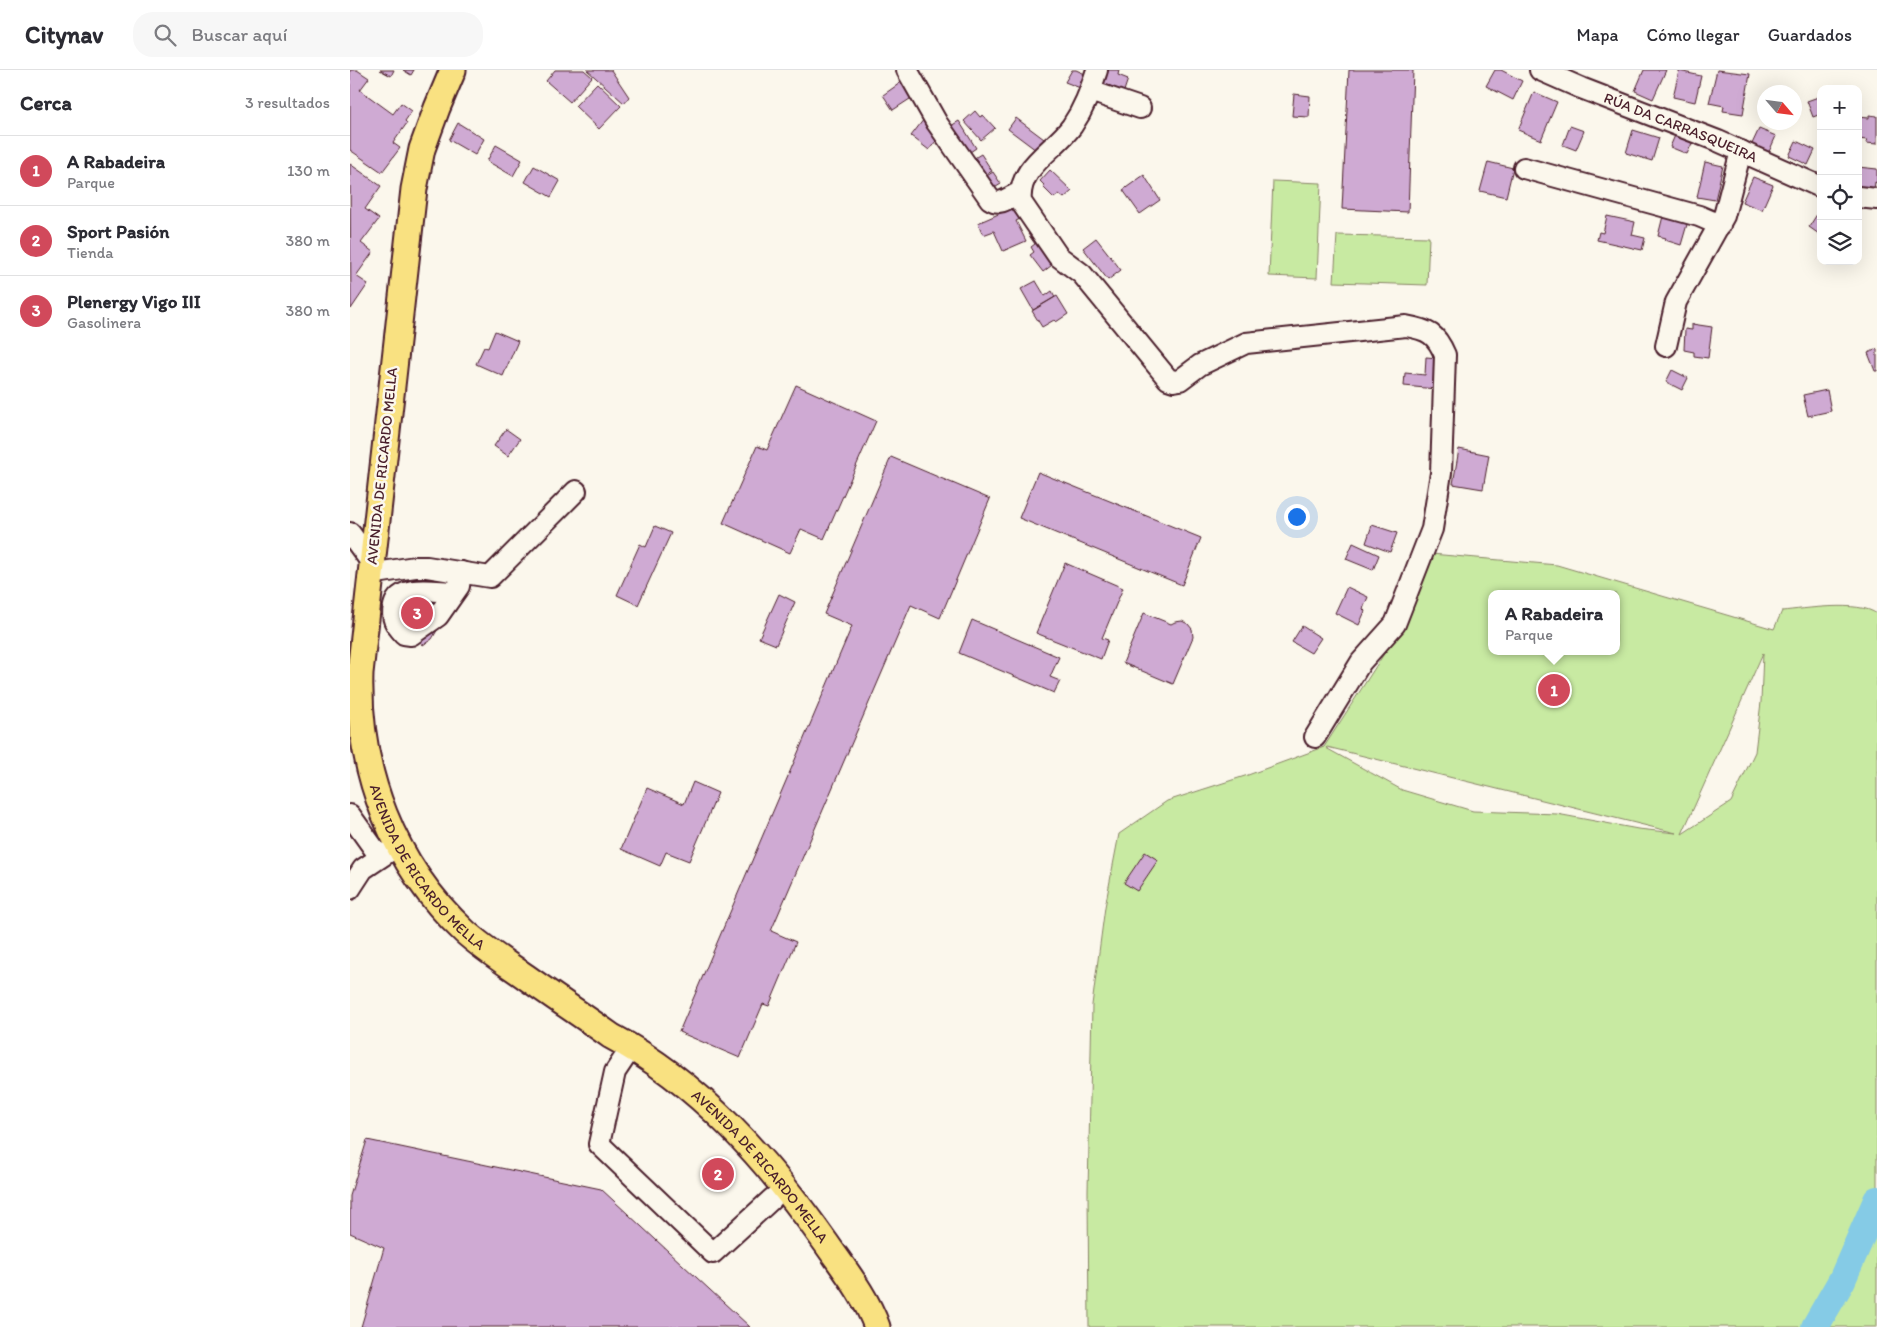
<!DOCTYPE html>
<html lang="es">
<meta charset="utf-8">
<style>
body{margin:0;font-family:Itim,sans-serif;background:#f7f7f7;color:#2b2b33}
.controls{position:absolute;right:15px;top:15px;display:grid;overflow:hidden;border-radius:10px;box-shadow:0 5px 20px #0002}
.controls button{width:45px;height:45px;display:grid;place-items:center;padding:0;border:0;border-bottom:1px solid #e1e1e2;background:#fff;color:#2b2b33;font:25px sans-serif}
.compass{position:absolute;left:1407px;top:15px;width:45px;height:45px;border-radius:50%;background:#fff;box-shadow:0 5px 20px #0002;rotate:118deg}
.you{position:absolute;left:946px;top:446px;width:18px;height:18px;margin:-12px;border:4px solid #fff;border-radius:50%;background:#1a73e8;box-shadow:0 0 0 8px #1a73e833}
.badge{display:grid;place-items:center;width:32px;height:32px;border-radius:50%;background:#d1495b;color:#fff;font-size:16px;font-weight:700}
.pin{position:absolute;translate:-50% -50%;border:2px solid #fff;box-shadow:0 1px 5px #0006}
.popup{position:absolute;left:1138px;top:520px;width:132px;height:65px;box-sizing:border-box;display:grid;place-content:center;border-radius:10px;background:#fff;filter:drop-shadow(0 1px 4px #0005);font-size:16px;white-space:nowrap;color:#7c7c81}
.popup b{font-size:19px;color:#2b2b33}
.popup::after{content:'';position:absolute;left:50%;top:100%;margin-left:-10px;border:10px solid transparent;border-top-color:#fff}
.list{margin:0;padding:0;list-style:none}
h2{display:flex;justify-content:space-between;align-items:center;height:65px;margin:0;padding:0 20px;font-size:21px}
h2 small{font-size:16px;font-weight:400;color:#7c7c81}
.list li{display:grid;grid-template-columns:32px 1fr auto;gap:15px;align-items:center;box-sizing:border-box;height:70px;padding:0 20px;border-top:1px solid #e1e1e2}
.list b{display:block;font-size:19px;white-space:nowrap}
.list p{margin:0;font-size:16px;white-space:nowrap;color:#7c7c81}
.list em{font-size:16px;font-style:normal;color:#7c7c81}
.icon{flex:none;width:28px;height:28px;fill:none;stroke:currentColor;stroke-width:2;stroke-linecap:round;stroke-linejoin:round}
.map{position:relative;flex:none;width:1527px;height:1257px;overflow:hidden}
header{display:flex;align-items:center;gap:30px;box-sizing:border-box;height:70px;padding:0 25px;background:#fff;border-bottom:1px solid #e1e1e2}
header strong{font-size:24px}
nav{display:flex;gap:28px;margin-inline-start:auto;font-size:18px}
.search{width:350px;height:45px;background:#f7f7f7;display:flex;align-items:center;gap:12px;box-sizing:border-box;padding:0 18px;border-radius:20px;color:#7c7c81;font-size:19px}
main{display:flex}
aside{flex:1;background:#fff}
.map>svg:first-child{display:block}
.green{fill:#c8eaa2;stroke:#898466;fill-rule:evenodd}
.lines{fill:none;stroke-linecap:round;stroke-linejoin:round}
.river{stroke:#85cbe6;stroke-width:28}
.building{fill:#cfaad3;stroke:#4a1f2b}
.minor-casing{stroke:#4a1f2b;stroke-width:24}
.major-casing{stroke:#4a1f2b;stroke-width:29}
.minor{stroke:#fbf7ec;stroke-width:20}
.major{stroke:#f9e181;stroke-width:25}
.labels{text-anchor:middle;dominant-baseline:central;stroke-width:5;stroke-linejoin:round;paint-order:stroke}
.street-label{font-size:15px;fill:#4a1f2b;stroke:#fbf7ec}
</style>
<header>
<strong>Citynav</strong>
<div class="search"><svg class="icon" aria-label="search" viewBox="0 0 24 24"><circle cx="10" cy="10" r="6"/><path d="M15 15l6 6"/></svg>Buscar aquí</div>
<nav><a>Mapa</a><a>Cómo llegar</a><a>Guardados</a></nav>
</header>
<main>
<aside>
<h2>Cerca<small>3 resultados</small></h2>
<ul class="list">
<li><span class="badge">1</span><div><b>A Rabadeira</b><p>Parque</p></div><em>130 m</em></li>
<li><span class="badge">2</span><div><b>Sport Pasión</b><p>Tienda</p></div><em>380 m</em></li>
<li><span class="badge">3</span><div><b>Plenergy Vigo III</b><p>Gasolinera</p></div><em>380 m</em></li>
</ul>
</aside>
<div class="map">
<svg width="1527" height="1257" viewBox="0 0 1527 1257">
<rect width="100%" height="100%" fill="#fbf7ec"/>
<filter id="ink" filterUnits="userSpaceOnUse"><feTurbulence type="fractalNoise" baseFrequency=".02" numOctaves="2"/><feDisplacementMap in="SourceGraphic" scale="10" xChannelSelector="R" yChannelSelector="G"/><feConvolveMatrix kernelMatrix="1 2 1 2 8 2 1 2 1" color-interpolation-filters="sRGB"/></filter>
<g filter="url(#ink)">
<path class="green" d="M923 111 971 113 967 208 919 206Z
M987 165 1079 167 1077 215 984 212Z
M1081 484 1207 495 1424 559 1432 541C1454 539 1509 530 1527 544V1257H739L738 1121 742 935 755 837 769 764 817 731 898 705 974 677 1048 562ZM1142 524H1266V581H1142ZM1413 583 1411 632 1405 682 1381 732 1332 764ZM976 678 977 677 1326 763 1288 759 1207 744 1123 741 1052 720Z"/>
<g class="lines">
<path class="river" d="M1465 1257 1492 1210 1527 1130"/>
</g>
<path class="building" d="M0 0H7L19 8 10 20 43 44 51 33 62 41 55 51 57 53 43 73 50 78 32 102 0 80Z
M30 0H44L41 6Z
M53 0H64L61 5Z
M205 0H234L242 7 220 32 196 11Z
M237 0H261L279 27 274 33Z
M722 0H726L742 7 738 21 715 12Z
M750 0H769L768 5 778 9 774 21 746 11Z
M999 0H1063L1058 142 992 139Z
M1145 0H1151L1172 11 1163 30 1136 16Z
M1294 0H1316L1303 29 1285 21Z
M1367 0 1400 4 1393 44 1373 41 1374 36 1359 33Z
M1329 1 1351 6 1345 32 1323 27Z
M553 11 563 27 543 40 533 25Z
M247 13 271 36 249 59 225 36Z
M1184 22 1207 32 1191 70 1168 60Z
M944 24 960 26 959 47 942 46Z
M1471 26V44L1463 47 1457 31Z
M625 41 630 47 633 45 645 58 631 70 614 51Z
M1519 45 1527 46V74L1516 73 1517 70 1508 69V47L1519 48Z
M666 48 694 69 686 80 658 59Z
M574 49 592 63 579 80 561 66Z
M609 51 626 78 614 86 596 59Z
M108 53 134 69 125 85 99 70Z
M1220 56 1234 61 1226 80 1213 75Z
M1409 59 1426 66 1418 84 1401 76Z
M1283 60 1309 68 1302 91 1276 83Z
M1326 63 1343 71 1337 84 1320 77Z
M1446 71 1465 80 1458 95 1439 86Z
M146 75 172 90 163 106 137 91Z
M631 84 642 101 629 109 618 92Z
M1138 92 1163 98 1156 127 1130 121Z
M1355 92 1373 96 1365 130 1347 127Z
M0 94 31 116 15 139 29 149 11 173 23 182 6 206 18 214 1 239Z
M184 96 210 111 201 127 175 112Z
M1508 97 1527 99V113L1525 112 1524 120 1508 118Z
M700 100 722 121 714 128 709 124 704 128 693 117 694 115 690 111Z
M643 102 651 114 638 122 630 110Z
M794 105 810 130 790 144 773 120Z
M1403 107 1423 115 1412 140 1392 132Z
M669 135 674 147 666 151 676 171 653 181 644 161 633 165 628 153Z
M1471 138V162L1469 164 1459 157Z
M1257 146 1285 152 1282 165 1295 168 1292 180 1247 170 1249 162 1253 163Z
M1313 146 1338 151 1331 175 1315 170 1316 168 1308 166Z
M684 159 706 192 693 202 680 185 684 182 681 177 685 174 678 164Z
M746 168 771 200 758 210 733 178Z
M686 211 695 226 702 221 705 227 683 240 671 219Z
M707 226 718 244 706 252 704 250 692 257 682 241Z
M1342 254 1362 257 1358 288 1344 286V282L1334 280 1335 259 1342 260Z
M145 261 168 271 153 306 126 294 134 277 138 278Z
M1527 279V301H1525L1518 283Z
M1076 287 1088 288 1086 319 1054 316 1055 303 1075 305Z
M1322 300 1338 308 1332 320 1316 312Z
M446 315 526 351 474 469 451 459 440 483 373 453 407 376 417 380Z
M1477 320 1481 341 1458 346 1453 325Z
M156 359 170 369 158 386 144 376Z
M1109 379 1139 385 1133 419 1103 414Z
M541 387 640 429 590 548 561 535 421 861 446 872 419 936 413 934 390 988 329 962 502 556 474 544Z
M688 402 851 468 832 515 669 448Z
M1022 455 1047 463 1040 482 1016 473Z
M305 456 321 463 288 535 267 525 290 474 296 477Z
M1003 473 1029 485 1023 500 996 489Z
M715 493 773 518 752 568 758 570 751 589 686 563Z
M997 517 1018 527 1013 539 1015 541 1009 555 985 543Z
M429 524 445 532 426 575 409 568Z
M67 525 89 557 82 569 73 575 48 539Z
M794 543 821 554 825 552 832 551 838 554 842 559 843 567 823 614 773 593Z
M622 550 709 587 700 607 710 611 704 623 609 583Z
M952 556 971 568 961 583 942 572Z
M343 712 368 723 339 791 316 782 310 796 271 779 297 718 334 734Z
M795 782 808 790 787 821 774 813Z
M17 1070 251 1119 400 1257H11L34 1178 0 1163V1126Z"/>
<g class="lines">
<defs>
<g id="minor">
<path d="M557 0 587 53 640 129C652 137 658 126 670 123"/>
<path d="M747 0C740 21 735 37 722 56 704 81 667 97 671 132L708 186 732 204 818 309 824 311 830 310 850 295 896 273 1056 256C1079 260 1086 264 1095 285L1091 403 1082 459 1045 554 1011 592 965 667"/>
<path id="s1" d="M1190 0 1231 18 1368 71 1471 117"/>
<path d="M740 21 790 38"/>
<path d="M1174 98 1349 146 1370 155"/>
<path d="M1508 127 1527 129"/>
<path d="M1316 276 1326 232 1374 146 1391 81"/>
<path d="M0 463 21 492"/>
<path d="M20 504 65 497H77L140 507 226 421"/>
<path d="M104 522C86 522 50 513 44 536 41 549 45 554 54 564L61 565 88 546 109 516 111 502"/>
<path d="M0 745 30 787"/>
<path d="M0 819 13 799 49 775"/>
<path d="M277 984 265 1002 249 1074 363 1183 423 1128"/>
</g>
<g id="major">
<path id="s2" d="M103 0 87 38 72 79 64 119 10 603C7 701 43 795 115 862 134 879 156 893 176 907 204 927 233 946 261 966 350 1013 418 1091 476 1173 494 1199 516 1226 527 1257"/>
</g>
</defs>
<use href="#minor" class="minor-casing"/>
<use href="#major" class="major-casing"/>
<use href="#minor" class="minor"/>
<use href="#major" class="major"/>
</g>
</g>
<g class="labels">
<g class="street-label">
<text stroke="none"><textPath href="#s1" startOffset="152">RÚA DA CARRASQUEIRA</textPath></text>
<text transform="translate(32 396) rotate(-84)">AVENIDA DE RICARDO MELLA</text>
<text stroke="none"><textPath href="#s2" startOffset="825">AVENIDA DE RICARDO MELLA</textPath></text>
<text stroke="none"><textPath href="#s2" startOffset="1280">AVENIDA DE RICARDO MELLA</textPath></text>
</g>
</g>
</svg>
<div class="controls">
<button>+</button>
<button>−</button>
<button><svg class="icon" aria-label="locate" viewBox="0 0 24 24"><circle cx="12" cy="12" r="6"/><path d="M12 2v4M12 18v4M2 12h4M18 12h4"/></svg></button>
<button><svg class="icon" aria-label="layers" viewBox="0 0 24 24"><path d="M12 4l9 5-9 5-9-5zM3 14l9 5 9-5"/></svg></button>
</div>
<svg class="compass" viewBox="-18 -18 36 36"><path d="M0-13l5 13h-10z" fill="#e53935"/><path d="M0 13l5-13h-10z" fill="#7c7c81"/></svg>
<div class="you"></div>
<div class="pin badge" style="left:1204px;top:620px">1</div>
<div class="popup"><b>A Rabadeira</b>Parque</div>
<div class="pin badge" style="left:368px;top:1104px">2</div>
<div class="pin badge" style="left:67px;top:543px">3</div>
</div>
</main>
